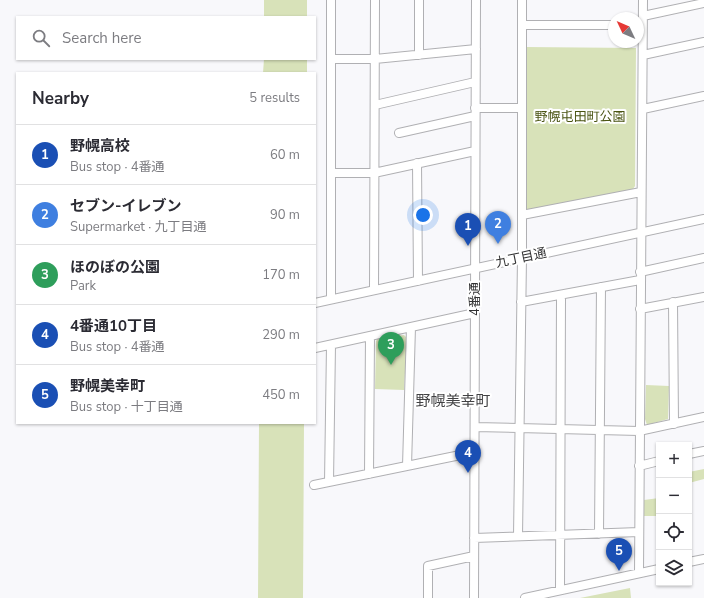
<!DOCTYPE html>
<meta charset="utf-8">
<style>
body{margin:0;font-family:"Nunito Sans","Noto Sans JP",sans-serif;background:#f2f2f3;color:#2b2b33}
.controls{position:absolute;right:12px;bottom:12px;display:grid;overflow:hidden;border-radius:0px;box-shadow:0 1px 3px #0004}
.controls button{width:36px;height:36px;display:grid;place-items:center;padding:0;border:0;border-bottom:1px solid #e1e1e2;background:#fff;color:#2b2b33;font:20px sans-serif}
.compass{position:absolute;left:608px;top:12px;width:36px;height:36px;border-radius:50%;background:#fff;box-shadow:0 1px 3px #0004;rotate:314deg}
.you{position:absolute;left:423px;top:215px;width:14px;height:14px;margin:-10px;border:3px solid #fff;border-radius:50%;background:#1a73e8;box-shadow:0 0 0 6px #1a73e833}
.badge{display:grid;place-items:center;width:26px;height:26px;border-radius:50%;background:#db2777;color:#fff;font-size:13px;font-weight:700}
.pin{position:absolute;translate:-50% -33px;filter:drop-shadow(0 1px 2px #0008)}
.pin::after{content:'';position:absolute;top:21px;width:14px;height:12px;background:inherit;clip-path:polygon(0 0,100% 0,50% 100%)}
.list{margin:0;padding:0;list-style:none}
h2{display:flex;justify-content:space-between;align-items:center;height:52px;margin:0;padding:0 16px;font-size:17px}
h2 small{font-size:13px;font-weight:400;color:#7c7c81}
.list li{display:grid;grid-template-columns:26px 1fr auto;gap:12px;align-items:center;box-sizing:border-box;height:60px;padding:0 16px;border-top:1px solid #e1e1e2}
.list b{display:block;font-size:15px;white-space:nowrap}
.list p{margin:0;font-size:13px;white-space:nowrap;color:#7c7c81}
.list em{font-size:13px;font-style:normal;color:#7c7c81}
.icon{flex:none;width:22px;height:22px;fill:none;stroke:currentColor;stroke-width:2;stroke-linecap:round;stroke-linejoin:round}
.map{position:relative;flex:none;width:704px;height:598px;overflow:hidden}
.search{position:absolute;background:#fff;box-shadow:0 1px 3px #0004;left:16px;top:16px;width:300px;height:44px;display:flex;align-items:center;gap:10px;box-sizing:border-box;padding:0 14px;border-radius:0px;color:#7c7c81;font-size:15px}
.panel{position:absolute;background:#fff;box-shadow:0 1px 3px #0004;left:16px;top:72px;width:300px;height:352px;border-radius:0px}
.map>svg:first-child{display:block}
.green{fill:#d8e2b9}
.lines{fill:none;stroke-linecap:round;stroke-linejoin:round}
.minor-casing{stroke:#b0b0b3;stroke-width:10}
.minor{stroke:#fff;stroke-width:8}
.labels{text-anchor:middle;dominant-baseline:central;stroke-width:4;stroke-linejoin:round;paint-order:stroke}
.park-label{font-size:13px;fill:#4a5413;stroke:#fff}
.street-label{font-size:13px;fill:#323233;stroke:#fff}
.quarter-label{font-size:15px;fill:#424244;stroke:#fff}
</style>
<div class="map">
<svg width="704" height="598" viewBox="0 0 704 598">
<rect width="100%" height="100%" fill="#f8f8fb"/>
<path class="green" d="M264 0H307V17H264Z
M526 47 636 48 635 186 633 189 527 212 525 206Z
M264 59H307V73H263Z
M404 335 407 338 404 390 375 389 376 341 378 338Z
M646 385 669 386 668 419 647 425 645 419Z
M259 423H304L303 598H258Z
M704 469V479L689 483V472Z
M659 498V535L657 516H644V500Z
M630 588 631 598H580Z"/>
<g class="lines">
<defs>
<path id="minor" d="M419 0V55
M643 16 704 3
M522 25H614
M643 55 704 42
M331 59H375L476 49
M375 105 475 82
M475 108H522
M643 109 704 96
M399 133 475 116
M417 163 418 281
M331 173H374L475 151
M522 215 641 192
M640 272 704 258
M374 290 375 0
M331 299V0
M521 302 640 280
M673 302 674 424
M315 303 704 219
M640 309 704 297
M315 348 475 313
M475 427 639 431 704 417
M689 454 704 451
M407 466 411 327
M639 466 659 461
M369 474 370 336
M329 482 331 345
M314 485 475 452
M599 534 601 287
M518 536 522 258V0
M474 538 639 532
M689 562 704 559
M639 573 643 0
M560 590 561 295
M428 598V566L474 556
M474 598 476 0
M525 598 659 569"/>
</defs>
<use href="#minor" class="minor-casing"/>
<use href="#minor" class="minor"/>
</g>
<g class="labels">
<g class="park-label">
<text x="580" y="117">野幌屯田町公園</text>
</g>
<g class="street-label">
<text transform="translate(521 258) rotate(-12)">九丁目通</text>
<text transform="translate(475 299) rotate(-90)">4番通</text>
</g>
<g class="quarter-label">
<text x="453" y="401">野幌美幸町</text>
</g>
</g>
</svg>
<div class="controls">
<button>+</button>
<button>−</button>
<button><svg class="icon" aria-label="locate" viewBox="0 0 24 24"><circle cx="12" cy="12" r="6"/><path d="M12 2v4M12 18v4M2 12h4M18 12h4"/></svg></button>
<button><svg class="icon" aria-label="layers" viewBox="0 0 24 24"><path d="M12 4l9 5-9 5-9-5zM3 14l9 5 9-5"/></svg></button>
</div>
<svg class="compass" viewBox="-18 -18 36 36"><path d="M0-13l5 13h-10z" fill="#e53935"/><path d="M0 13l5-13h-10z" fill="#7c7c81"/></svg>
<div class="you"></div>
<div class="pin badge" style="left:468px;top:246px;background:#1a4fb4">1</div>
<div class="pin badge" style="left:498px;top:244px;background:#3f7fe0">2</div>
<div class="pin badge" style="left:391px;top:365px;background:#2e9e5b">3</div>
<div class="pin badge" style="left:468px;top:473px;background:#1a4fb4">4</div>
<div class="pin badge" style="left:619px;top:571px;background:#1a4fb4">5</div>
<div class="search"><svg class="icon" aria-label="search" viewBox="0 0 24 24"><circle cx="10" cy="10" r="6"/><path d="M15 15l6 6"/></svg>Search here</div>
<section class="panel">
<h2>Nearby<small>5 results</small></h2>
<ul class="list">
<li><span class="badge" style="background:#1a4fb4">1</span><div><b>野幌高校</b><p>Bus stop · 4番通</p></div><em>60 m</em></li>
<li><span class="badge" style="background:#3f7fe0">2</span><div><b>セブン-イレブン</b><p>Supermarket · 九丁目通</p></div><em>90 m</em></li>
<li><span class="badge" style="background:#2e9e5b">3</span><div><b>ほのぼの公園</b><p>Park</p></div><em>170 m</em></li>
<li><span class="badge" style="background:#1a4fb4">4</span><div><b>4番通10丁目</b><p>Bus stop · 4番通</p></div><em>290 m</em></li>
<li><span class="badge" style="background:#1a4fb4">5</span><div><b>野幌美幸町</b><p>Bus stop · 十丁目通</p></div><em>450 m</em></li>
</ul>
</section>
</div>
